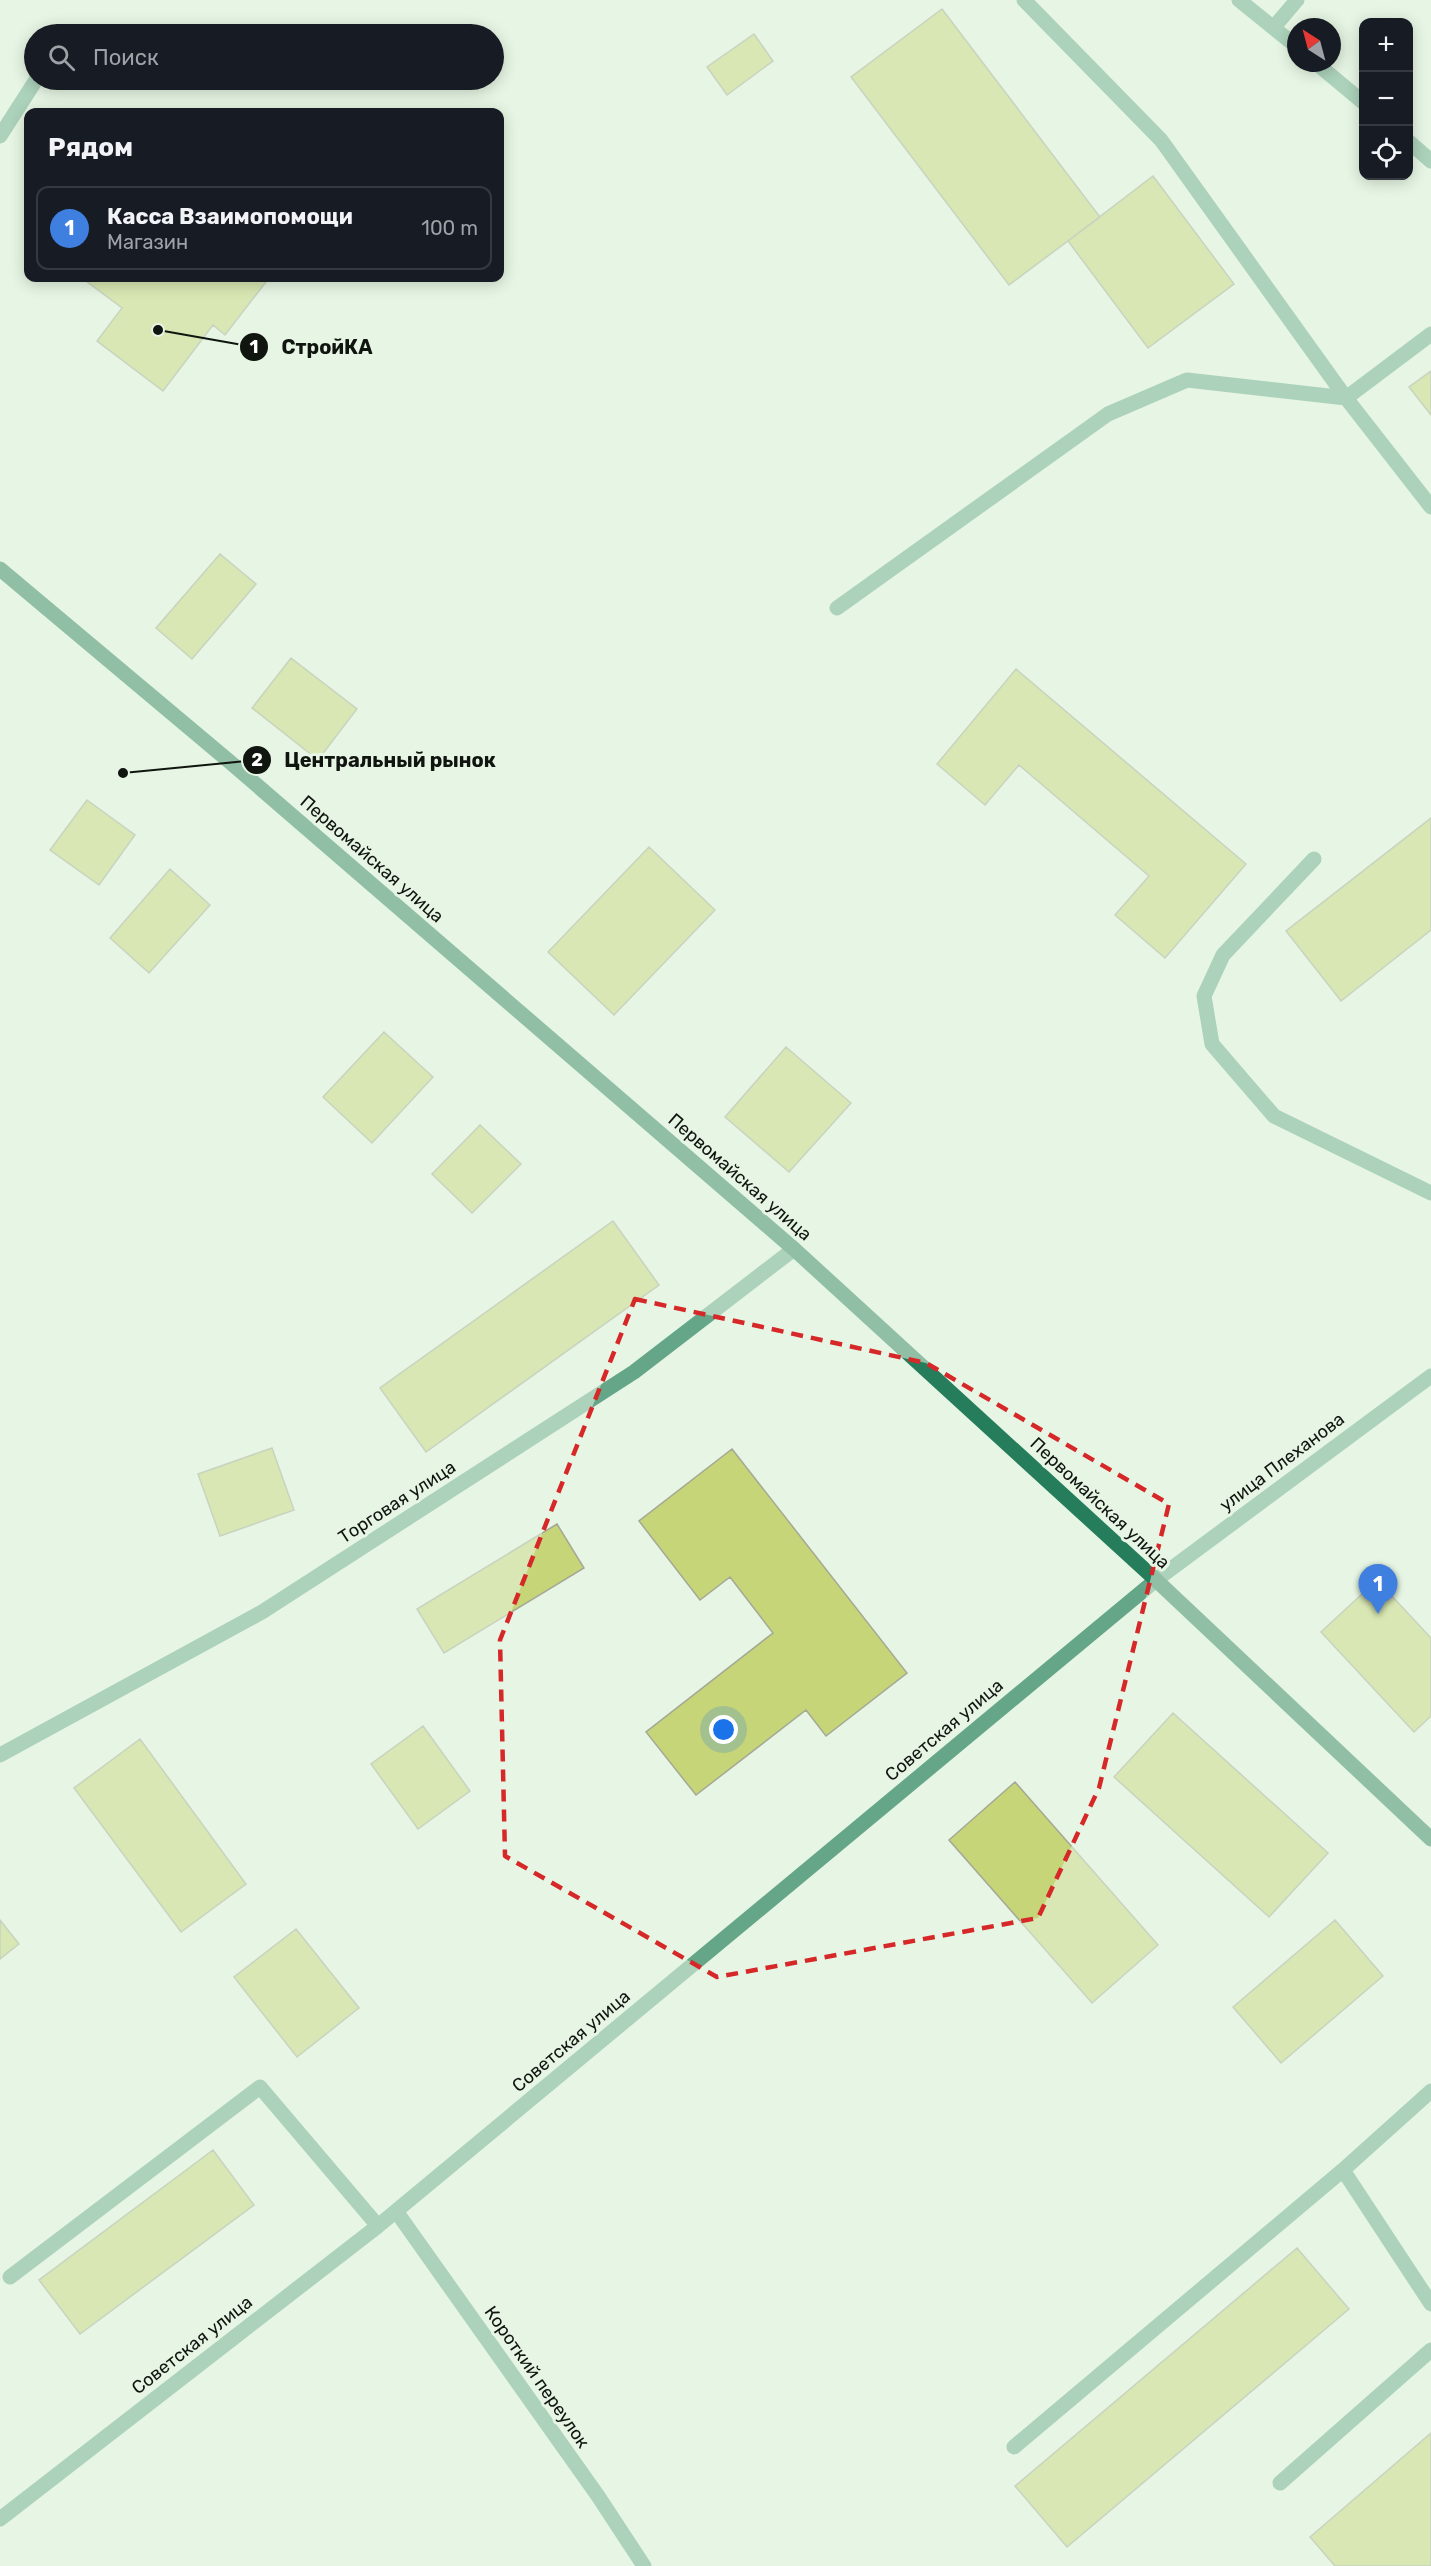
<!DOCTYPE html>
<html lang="ru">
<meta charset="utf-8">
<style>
body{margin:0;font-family:Rubik,sans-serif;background:#20242c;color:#f1f3f6}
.controls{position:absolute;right:18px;top:18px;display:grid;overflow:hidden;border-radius:12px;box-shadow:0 3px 15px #0003}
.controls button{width:54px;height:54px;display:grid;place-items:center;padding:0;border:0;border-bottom:2px solid #363941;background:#171b24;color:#f1f3f6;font:30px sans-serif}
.compass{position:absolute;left:1287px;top:18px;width:54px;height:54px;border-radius:50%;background:#171b24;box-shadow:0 3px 15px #0003;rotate:324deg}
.you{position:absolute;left:724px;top:1730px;width:21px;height:21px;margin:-15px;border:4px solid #fff;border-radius:50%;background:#1a73e8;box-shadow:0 0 0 9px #1a73e833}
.badge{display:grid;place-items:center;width:39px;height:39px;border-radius:50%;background:#8c9099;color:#fff;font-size:20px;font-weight:700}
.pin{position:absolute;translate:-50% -50px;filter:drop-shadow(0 2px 3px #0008)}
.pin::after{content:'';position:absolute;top:32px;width:21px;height:18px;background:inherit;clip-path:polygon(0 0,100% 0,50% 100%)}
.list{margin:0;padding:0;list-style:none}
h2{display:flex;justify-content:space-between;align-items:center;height:78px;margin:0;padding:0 24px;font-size:26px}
h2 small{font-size:20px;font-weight:400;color:#9ea1a6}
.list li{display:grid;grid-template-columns:39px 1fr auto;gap:18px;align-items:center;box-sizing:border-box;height:84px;margin:0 12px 12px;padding:0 12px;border:2px solid #363941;border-radius:12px}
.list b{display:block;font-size:22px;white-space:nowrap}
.list p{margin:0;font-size:20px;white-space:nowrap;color:#9ea1a6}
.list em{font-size:20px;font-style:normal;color:#9ea1a6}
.icon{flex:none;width:33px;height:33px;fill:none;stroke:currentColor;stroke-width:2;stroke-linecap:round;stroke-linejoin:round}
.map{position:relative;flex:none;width:1431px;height:2566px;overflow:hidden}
.search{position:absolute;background:#171b24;box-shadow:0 3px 15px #0003;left:24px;top:24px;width:480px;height:66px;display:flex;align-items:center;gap:15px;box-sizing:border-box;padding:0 21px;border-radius:33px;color:#9ea1a6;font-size:22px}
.panel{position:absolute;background:#171b24;box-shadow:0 3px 15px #0003;left:24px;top:108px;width:480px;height:174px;border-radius:12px}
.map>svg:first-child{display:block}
.building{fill:#c5d578;stroke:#a4a895;stroke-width:1.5}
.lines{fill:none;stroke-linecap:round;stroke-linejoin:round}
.service{stroke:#65a689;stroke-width:15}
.minor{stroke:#65a689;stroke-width:15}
.secondary{stroke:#267d5c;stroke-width:15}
.marked{fill:none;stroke:#d62828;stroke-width:4.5;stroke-dasharray:12 8;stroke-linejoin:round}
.labels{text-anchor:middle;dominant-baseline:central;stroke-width:6;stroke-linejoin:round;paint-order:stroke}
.street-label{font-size:18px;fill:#10150f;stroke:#e7f5e4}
.leader{fill:none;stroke:#10150f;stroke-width:2}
.callout-dot{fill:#10150f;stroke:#e7f5e4;stroke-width:2}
.mark-label{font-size:18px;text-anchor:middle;font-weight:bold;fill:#fff}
.callout-label{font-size:20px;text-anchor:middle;font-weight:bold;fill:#10150f;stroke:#e7f5e4;stroke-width:6;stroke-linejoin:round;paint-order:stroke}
</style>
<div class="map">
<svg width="1431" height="2566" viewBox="0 0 1431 2566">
<rect width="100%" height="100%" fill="#e7f5e4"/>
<path class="building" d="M942 9 1100 217 1009 285 851 77Z
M754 34 773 61 727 95 707 67Z
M1153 176 1234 284 1148 348 1068 241Z
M82 278H269L225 335 213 325 163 391 97 341 122 308Z
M1431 371V415L1409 387Z
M220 554 256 584 192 659 156 628Z
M291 658 357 709 318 760 252 708Z
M1016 669 1246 864 1165 958 1115 915 1149 876 1019 765 985 805 937 764Z
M87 800 135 835 99 885 50 850Z
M1431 818V930L1341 1001 1286 931Z
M649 847 715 910 614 1015 548 952Z
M170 869 210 905 149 973 110 938Z
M384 1032 433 1077 372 1143 323 1097Z
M786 1047 851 1103 789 1172 725 1117Z
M480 1125 521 1164 472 1213 432 1174Z
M613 1221 659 1285 426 1452 380 1388Z
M272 1448 294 1510 220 1536 198 1474Z
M732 1449 907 1673 826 1736 806 1710 696 1795 646 1732 773 1633 730 1577 700 1600 639 1521Z
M557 1524 584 1568 444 1653 417 1609Z
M1377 1580 1431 1638V1716L1414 1732 1321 1632Z
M1173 1713 1328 1853 1269 1917 1114 1777Z
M423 1726 470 1791 418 1829 371 1764Z
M140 1739 246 1884 181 1932 74 1788Z
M1015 1782 1158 1945 1092 2003 949 1840Z
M0 1920 19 1944 0 1959Z
M1335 1920 1383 1976 1281 2063 1233 2007Z
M296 1929 359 2008 297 2057 234 1977Z
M213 2150 254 2205 80 2334 39 2280Z
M1297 2248 1349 2309 1067 2547 1015 2486Z
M1431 2433V2566H1335L1310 2537Z"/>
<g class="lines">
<path class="service" d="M1024 0 1161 140 1346 398 1431 507
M0 136 36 80
M837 608 1108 414 1187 380 1346 398 1431 334
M1314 859 1223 955 1204 996 1212 1044 1274 1116 1431 1193
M1343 2170 1431 2304
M1014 2447 1343 2170 1431 2091
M1280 2483 1431 2350"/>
<path class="minor" d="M1239 0 1296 46
M1274 27 1297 0
M1316 63 1364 103
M1408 141 1431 161
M0 1755 262 1612 634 1372 794 1249
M396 2211 598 2496 644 2566
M10 2277 260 2087 378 2226
M0 2519 378 2226 1156 1580 1431 1376"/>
<path class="secondary" d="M0 569 230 762 794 1249 1156 1580 1431 1839"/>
</g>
<path d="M0 0H1431V2566H0ZM635 1299 926 1363 1169 1504 1099 1788 1038 1918 717 1977 505 1856 500 1640Z" fill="#e7f5e4" fill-opacity=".55" fill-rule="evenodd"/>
<path class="marked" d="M635 1299 926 1363 1169 1504 1099 1788 1038 1918 717 1977 505 1856 500 1640Z"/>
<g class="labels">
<g class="street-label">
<text transform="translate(372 859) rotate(41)">Первомайская улица</text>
<text transform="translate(740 1177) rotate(41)">Первомайская улица</text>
<text transform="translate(1282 1462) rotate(-37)">улица Плеханова</text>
<text transform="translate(397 1502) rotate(-33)">Торговая улица</text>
<text transform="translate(1100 1503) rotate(43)">Первомайская улица</text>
<text transform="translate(944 1730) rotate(-40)">Советская улица</text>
<text transform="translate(571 2041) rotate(-40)">Советская улица</text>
<text transform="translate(192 2345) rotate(-38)">Советская улица</text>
<text transform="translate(537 2377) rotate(55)">Короткий переулок</text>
</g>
</g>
<path class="leader" d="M158 330L254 347M123 773L257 760"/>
<g class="callout-dot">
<circle cx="158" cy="330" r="6"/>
<circle cx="123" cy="773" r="6"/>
<circle cx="254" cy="347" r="15"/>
<circle cx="257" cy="760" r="15"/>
</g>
<g class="mark-label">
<text x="254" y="353">1</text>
<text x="257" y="766">2</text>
</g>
<g class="callout-label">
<text x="327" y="354">СтройКА</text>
<text x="390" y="767">Центральный рынок</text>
</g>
</svg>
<div class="controls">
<button>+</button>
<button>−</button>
<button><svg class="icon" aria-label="locate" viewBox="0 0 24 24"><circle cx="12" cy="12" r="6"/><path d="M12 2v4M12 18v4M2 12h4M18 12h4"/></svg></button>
</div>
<svg class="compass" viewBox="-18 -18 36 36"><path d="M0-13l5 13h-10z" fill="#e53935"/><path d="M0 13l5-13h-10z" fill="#9ea1a6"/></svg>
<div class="you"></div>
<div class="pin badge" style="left:1378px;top:1614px;background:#3f7fe0">1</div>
<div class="search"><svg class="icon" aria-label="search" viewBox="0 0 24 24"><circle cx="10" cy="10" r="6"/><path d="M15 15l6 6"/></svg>Поиск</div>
<section class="panel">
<h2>Рядом<small></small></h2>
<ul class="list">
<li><span class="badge" style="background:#3f7fe0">1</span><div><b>Касса Взаимопомощи</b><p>Магазин</p></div><em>100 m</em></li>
</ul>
</section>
</div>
